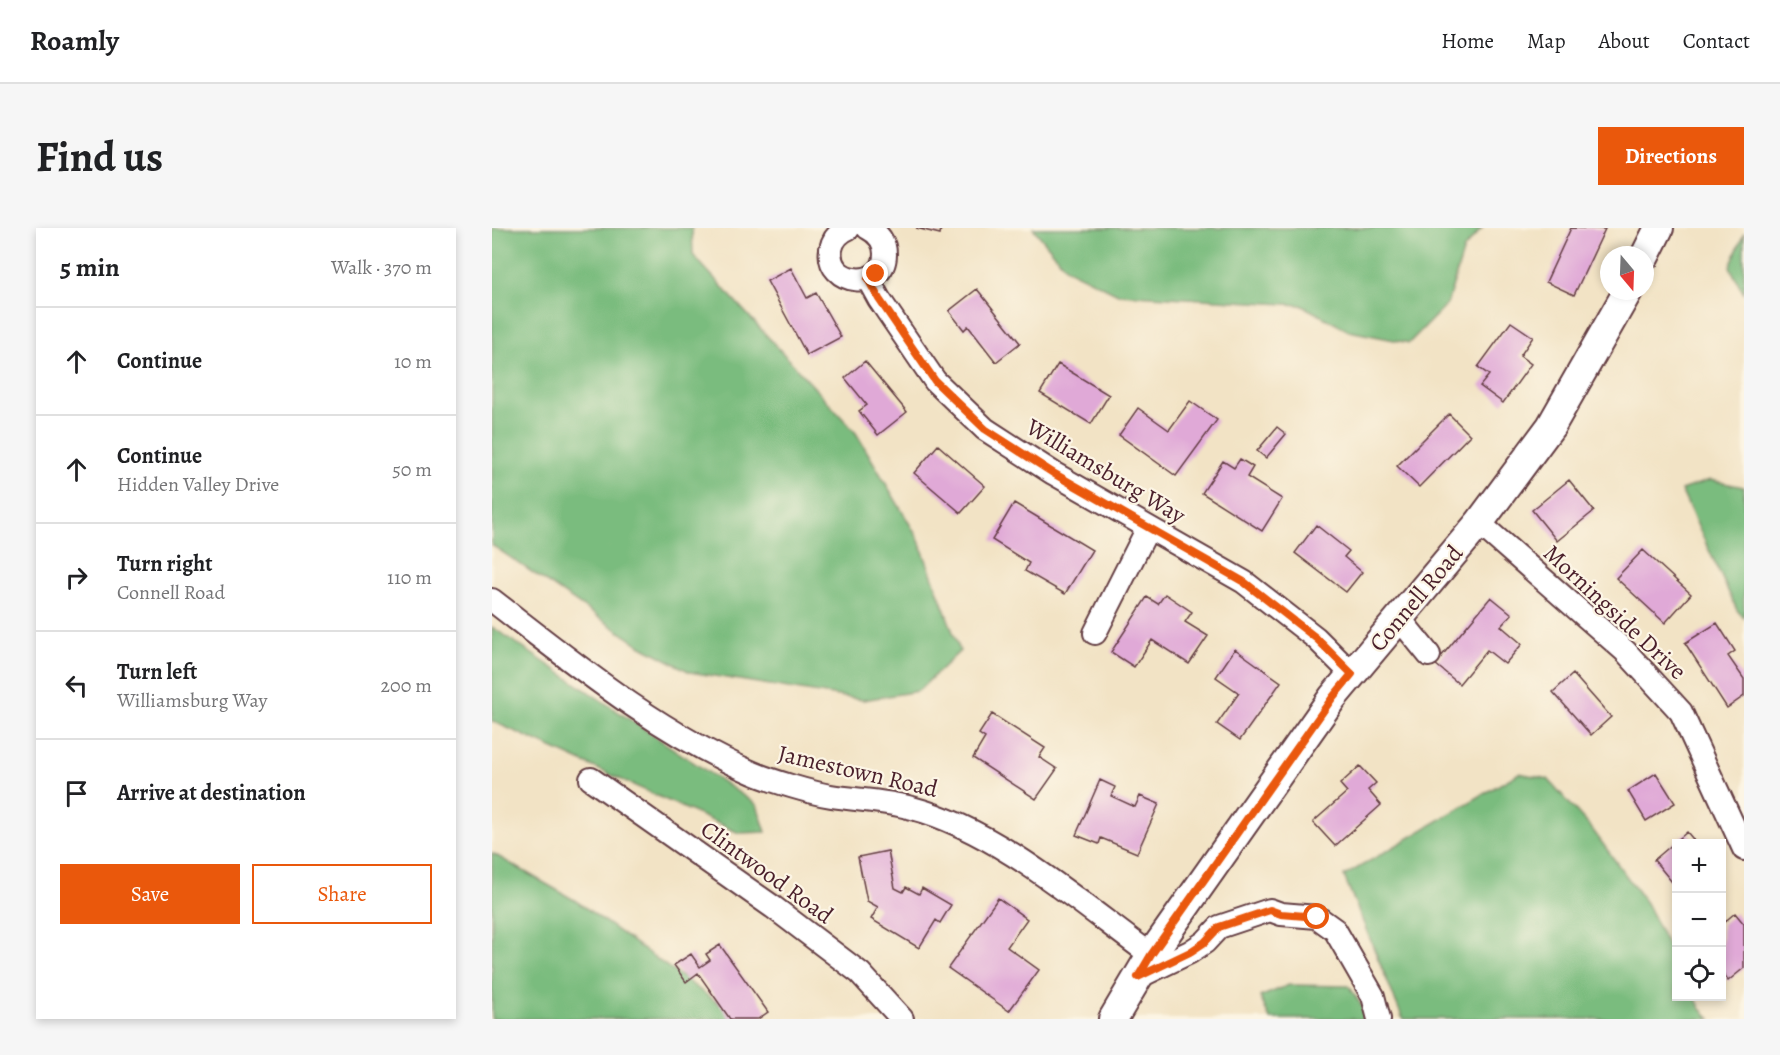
<!DOCTYPE html>
<meta charset="utf-8">
<style>
body{margin:0;font-family:Alegreya,serif;background:#f6f6f6;color:#202124}
.controls{position:absolute;right:18px;bottom:18px;display:grid;overflow:hidden;border-radius:0px;box-shadow:0 3px 9px #0003}
.controls button{width:54px;height:54px;display:grid;place-items:center;padding:0;border:0;border-bottom:2px solid #e0e0e0;background:#fff;color:#202124;font:30px sans-serif}
.compass{position:absolute;left:1108px;top:18px;width:54px;height:54px;border-radius:50%;background:#fff;box-shadow:0 3px 9px #0003;rotate:161deg}
.stop{position:absolute;width:18px;height:18px;margin:-14px;border:4px solid #ea580c;border-radius:50%;background:#fff}
.stop.end{background:#ea580c;border-color:#fff;box-shadow:0 2px 6px #0008}
.list{margin:0;padding:0;list-style:none}
h2{display:flex;justify-content:space-between;align-items:center;height:78px;margin:0;padding:0 24px;font-size:26px}
h2 small{font-size:20px;font-weight:400;color:#757577}
.list li{display:grid;grid-template-columns:39px 1fr auto;gap:18px;align-items:center;box-sizing:border-box;height:108px;padding:0 24px;border-top:2px solid #e0e0e0}
.list b{display:block;font-size:22px;white-space:nowrap}
.list p{margin:0;font-size:20px;white-space:nowrap;color:#757577}
.list em{font-size:20px;font-style:normal;color:#757577}
.actions{display:flex;gap:12px;padding:18px 24px}
.actions a{flex:1;padding:14px 0;border:2px solid #ea580c;border-radius:0px;text-align:center;font-size:21px;color:#ea580c}
.actions .main{background:#ea580c;color:#fff}
.icon{flex:none;width:33px;height:33px;fill:none;stroke:currentColor;stroke-width:2;stroke-linecap:round;stroke-linejoin:round}
.map{position:relative;flex:none;width:1252px;height:791px;overflow:hidden;border-radius:0px}
header{display:flex;align-items:center;gap:36px;box-sizing:border-box;height:84px;padding:0 30px;background:#fff;border-bottom:2px solid #e0e0e0}
header strong{font-size:28px}
nav{display:flex;gap:33px;margin-inline-start:auto;font-size:21px}
.intro{display:flex;align-items:center;justify-content:space-between;box-sizing:border-box;height:144px;padding:0 36px}
h1{margin:0;font-size:42px}
.button{padding:15px 27px;border-radius:0px;background:#ea580c;color:#fff;font-size:21px;font-weight:700}
main{display:flex;gap:36px;padding:0 36px}
aside{flex:1;background:#fff;border-radius:0px;box-shadow:0 3px 9px #0003}
.map>svg:first-child{display:block}
.forest{fill:#7abc7e;stroke:#626e54;stroke-width:1.5}
.building{fill:#e0a9d7}
.lines{fill:none;stroke-linecap:round;stroke-linejoin:round}
.minor-casing{stroke:#633c42;stroke-width:26}
.major-casing{stroke:#633c42;stroke-width:32}
.minor{stroke:#fff;stroke-width:22}
.major{stroke:#fff;stroke-width:28}
.route{stroke:#ea580c;stroke-width:8}
.labels{text-anchor:middle;dominant-baseline:central;stroke-width:4.5;stroke-linejoin:round;paint-order:stroke}
.street-label{font-size:24px;fill:#4a1f2b;stroke:#fcf5e5}
</style>
<header>
<strong>Roamly</strong>
<nav><a>Home</a><a>Map</a><a>About</a><a>Contact</a></nav>
</header>
<div class="intro"><h1>Find us</h1><a class="button">Directions</a></div>
<main>
<aside>
<h2>5 min<small>Walk · 370 m</small></h2>
<ul class="list">
<li><svg class="icon" aria-label="ahead" viewBox="0 0 24 24"><path d="M12 20V5M6 11l6-6 6 6"/></svg><div><b>Continue</b></div><em>10 m</em></li>
<li><svg class="icon" aria-label="ahead" viewBox="0 0 24 24"><path d="M12 20V5M6 11l6-6 6 6"/></svg><div><b>Continue</b><p>Hidden Valley Drive</p></div><em>50 m</em></li>
<li><svg class="icon" aria-label="right" viewBox="0 0 24 24"><path d="M7 20v-9h11M14 6l5 5-5 5"/></svg><div><b>Turn right</b><p>Connell Road</p></div><em>110 m</em></li>
<li><svg class="icon" aria-label="left" viewBox="0 0 24 24"><path d="M17 20v-9H6M10 6l-5 5 5 5"/></svg><div><b>Turn left</b><p>Williamsburg Way</p></div><em>200 m</em></li>
<li><svg class="icon" aria-label="arrive" viewBox="0 0 24 24"><path d="M6 21V4h12l-3 4 3 4H6"/></svg><div><b>Arrive at destination</b></div></li>
</ul>
<div class="actions"><a class="main">Save</a><a>Share</a></div>
</aside>
<div class="map">
<svg width="1252" height="791" viewBox="0 0 1252 791">
<rect width="100%" height="100%" fill="#fcf5e5"/>
<filter id="ink" filterUnits="userSpaceOnUse"><feTurbulence type="fractalNoise" baseFrequency=".0167" numOctaves="2"/><feDisplacementMap in="SourceGraphic" scale="12" xChannelSelector="R" yChannelSelector="G"/><feConvolveMatrix kernelMatrix="1 2 1 2 8 2 1 2 1" color-interpolation-filters="sRGB"/></filter>
<filter id="wash" filterUnits="userSpaceOnUse"><feTurbulence type="fractalNoise" baseFrequency=".008" numOctaves="4" result="noise"/><feDisplacementMap in="SourceGraphic" scale="24" xChannelSelector="R" yChannelSelector="G"/><feGaussianBlur stdDeviation="1.35" result="paint"/><feColorMatrix in="noise" values="0 0 0 0 0 0 0 0 0 0 0 0 0 0 0 0 0 1.4 0 .05"/><feComposite in="paint" operator="in"/></filter>
<g filter="url(#wash)">
<rect width="100%" height="100%" fill="#f2e3c5"/>
<path class="forest" d="M0 0H200L201 27 364 205 426 310 468 423 426 463 371 472 198 444 146 416 0 317Z
M541 0H990L972 21 955 76 917 115 857 103 809 77 626 66 575 41Z
M1252 5V66L1238 39Z
M1218 252 1252 259V390L1245 382 1189 262Z
M0 399 265 577 274 604 247 605 0 493Z
M1027 545 1056 551 1100 601 1154 675 1184 734V768L1203 769 1209 781 1219 791H911L852 648Z
M0 625 84 673 248 791H0Z
M797 757 857 758 875 786 876 791H778L768 769Z"/>
<g id="blocks">
<path class="building" d="M424 0H449L448 6Z
M1079 0 1113 1 1082 67 1054 54Z
M299 40 315 70 324 65 349 109 315 127 275 53Z
M485 61 528 115 504 134 476 98 472 102 457 83Z
M1019 94 1041 109 1028 128 1039 136 1011 175 988 158 997 147 986 139Z
M373 133 415 184 386 207 367 183 375 177 353 150Z
M566 136 617 167 599 196 548 165Z
M698 173 725 192 684 248 627 207 646 180 677 202Z
M957 186 978 207 927 259 905 238Z
M785 199 794 206 774 230 765 223Z
M446 217 493 258 469 285 422 245Z
M748 231 761 239 755 249 790 271 770 303 710 265 731 233 742 240Z
M1077 252 1102 283 1065 313 1040 282Z
M522 275 600 322 573 366 533 343 537 335 500 312Z
M824 297 857 323 852 329 870 344 854 364 803 325Z
M1151 322 1199 366 1173 395 1124 350Z
M673 366 700 384 693 394 716 408 697 436 660 412 642 439 619 424 655 369 666 376Z
M999 369 1020 386 1009 398 1030 416 1013 436 995 422 967 456 943 436Z
M1225 395 1243 423 1236 428 1252 451V468L1235 480 1193 415Z
M743 421 789 454 748 512 725 496 747 465 724 449Z
M1081 446 1119 489 1099 507 1061 464Z
M500 486 553 520 547 529 565 541 544 571 481 530 493 510 487 506Z
M868 538 884 555 876 562 889 577 843 618 821 594 855 564 848 556Z
M1164 545 1183 575 1154 593 1136 563Z
M608 552 623 559 619 568 643 579 648 568 667 576 645 625 609 610 607 616 584 607Z
M1195 604 1205 616H1184V659L1162 632Z
M396 623 403 660 411 664 414 659 427 666 430 660 459 677 448 695 444 692 427 720 379 691 386 679 375 673 366 629Z
M506 670 535 691 515 719 547 742 517 783 456 740Z
M1243 685 1252 696V740L1236 753 1230 744V696Z
M228 717 276 784 266 791H238L206 745 194 754 182 737 199 726 208 739 218 732 214 726Z"/>
</g>
</g>
<g filter="url(#ink)">
<use href="#blocks" fill-opacity="0" stroke="#633c42" stroke-width="1.5"/>
<g class="lines">
<defs>
<path id="minor" d="M357 0C347 4 341 11 339 21 333 58 393 63 393 26 393 14 386 5 376 0
M376 51 387 71 443 153 493 201 561 245 752 354 824 410 860 446
M987 295 1133 423 1189 484 1252 621
M0 372C83 436 164 503 261 545 280 553 320 565 339 568 366 572 395 573 420 580 505 602 588 675 659 727
M907 390 937 427
M603 405 656 300
M99 551 281 679 368 745 410 791
M646 749 698 724 713 714 727 699 778 682 789 686 825 689 843 702 881 768 887 791"/>
<path id="major" d="M1153 28 1167 0
M621 791 659 727 841 469 987 295 1059 198 1136 63"/>
</defs>
<use href="#minor" class="minor-casing"/>
<use href="#major" class="major-casing"/>
<use href="#minor" class="minor"/>
<use href="#major" class="major"/>
</g>
</g>
<g class="lines" filter="url(#ink)">
<path class="route" d="M384 46 376 51 387 71 443 153 493 201 561 245 752 354 824 410 860 446 841 469 659 727 646 749 698 724 713 714 727 699 778 682 789 686 825 689"/>
</g>
<g class="labels">
<g class="street-label">
<text transform="translate(614 243) rotate(31)">Williamsburg Way</text>
<text transform="translate(924 370) rotate(-50)">Connell Road</text>
<text transform="translate(1123 384) rotate(43)">Morningside Drive</text>
<text transform="translate(366 543) rotate(13)">Jamestown Road</text>
<text transform="translate(275 644) rotate(36)">Clintwood Road</text>
</g>
</g>
</svg>
<div class="controls">
<button>+</button>
<button>−</button>
<button><svg class="icon" aria-label="locate" viewBox="0 0 24 24"><circle cx="12" cy="12" r="6"/><path d="M12 2v4M12 18v4M2 12h4M18 12h4"/></svg></button>
</div>
<svg class="compass" viewBox="-18 -18 36 36"><path d="M0-13l5 13h-10z" fill="#e53935"/><path d="M0 13l5-13h-10z" fill="#757577"/></svg>
<div class="stop" style="left:825px;top:689px"></div>
<div class="stop end" style="left:384px;top:46px"></div>
</div>
</main>
